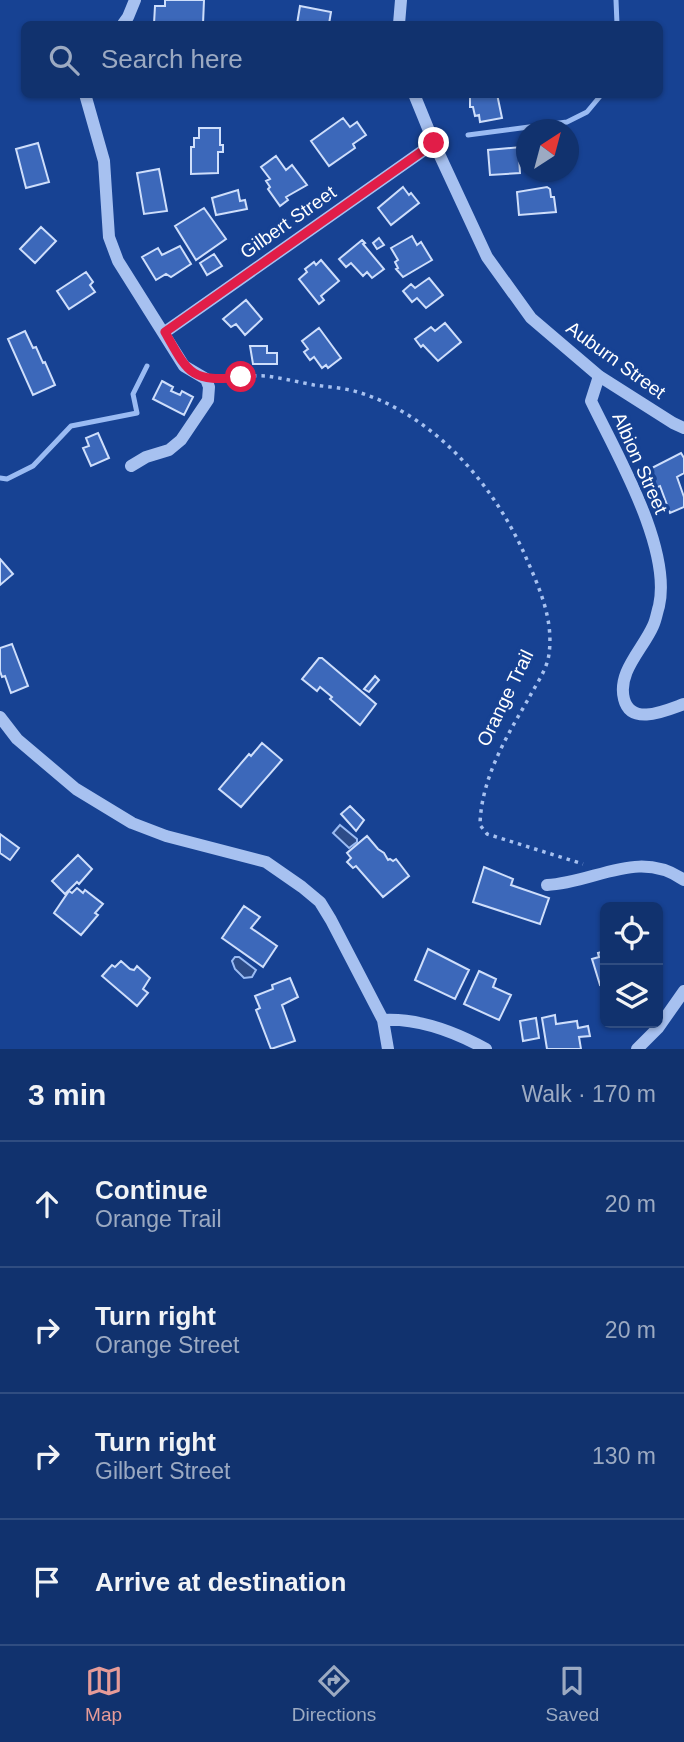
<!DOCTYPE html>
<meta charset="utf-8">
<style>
body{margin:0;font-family:Arial,sans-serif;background:#1e3e76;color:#f1f3f6}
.controls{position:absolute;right:21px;bottom:21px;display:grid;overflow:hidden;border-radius:10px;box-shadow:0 2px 5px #0004}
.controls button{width:63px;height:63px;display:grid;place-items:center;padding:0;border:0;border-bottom:2px solid #304d81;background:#11326e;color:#f1f3f6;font:35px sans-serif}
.compass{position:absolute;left:516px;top:119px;width:63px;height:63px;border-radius:50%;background:#11326e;box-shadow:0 2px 5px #0004;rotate:36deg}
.stop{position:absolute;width:21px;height:21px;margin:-16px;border:5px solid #e11d48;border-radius:50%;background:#fff}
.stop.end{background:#e11d48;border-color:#fff;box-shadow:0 2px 7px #0008}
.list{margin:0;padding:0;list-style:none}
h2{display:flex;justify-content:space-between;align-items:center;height:91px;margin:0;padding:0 28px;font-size:30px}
h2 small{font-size:23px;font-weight:400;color:#9caac2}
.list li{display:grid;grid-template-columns:46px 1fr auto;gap:21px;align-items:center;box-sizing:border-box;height:126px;padding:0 28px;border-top:2px solid #304d81}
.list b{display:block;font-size:26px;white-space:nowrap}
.list p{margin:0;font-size:23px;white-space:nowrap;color:#9caac2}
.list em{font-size:23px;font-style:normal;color:#9caac2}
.icon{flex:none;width:38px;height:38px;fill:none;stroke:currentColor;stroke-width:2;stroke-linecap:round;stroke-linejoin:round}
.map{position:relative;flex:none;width:684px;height:1049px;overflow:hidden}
.search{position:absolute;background:#11326e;box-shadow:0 2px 5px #0004;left:21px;right:21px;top:21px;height:77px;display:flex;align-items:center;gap:18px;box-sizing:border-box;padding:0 24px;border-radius:10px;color:#9caac2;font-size:26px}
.sheet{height:595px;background:#11326e}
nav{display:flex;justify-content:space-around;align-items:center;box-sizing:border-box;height:98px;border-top:2px solid #304d81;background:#11326e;font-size:19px;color:#9caac2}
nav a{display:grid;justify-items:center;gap:4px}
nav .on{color:#e69b98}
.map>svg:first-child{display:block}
.water{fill:#2d4c88;stroke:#9abbf3;stroke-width:2}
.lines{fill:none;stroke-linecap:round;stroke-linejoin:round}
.stream{stroke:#9abbf3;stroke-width:5}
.building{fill:#3c68ba;stroke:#cedefb;stroke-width:2}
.path{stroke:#a7c1f0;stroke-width:3.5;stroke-dasharray:3.5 5;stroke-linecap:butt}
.minor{stroke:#a7c1f0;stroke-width:12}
.route{stroke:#e11d48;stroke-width:9}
.labels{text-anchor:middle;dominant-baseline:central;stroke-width:7;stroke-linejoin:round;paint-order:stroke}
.street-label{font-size:19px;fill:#fff;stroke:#174293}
</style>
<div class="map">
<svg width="684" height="1049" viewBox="0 0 684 1049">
<rect width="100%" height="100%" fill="#174293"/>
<path class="water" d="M340 825 357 839V842L349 848 333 833Z
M235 957H239L256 970 252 977 244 978 235 969 232 961Z"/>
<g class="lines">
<path class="stream" d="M616 0 617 24
M468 135 567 122 587 112 602 94
M0 478 7 479 33 466 71 426 137 413 133 394 147 366"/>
</g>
<path class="building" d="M165 0H204L203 24H154L155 6H165Z
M300 6 331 12 329 24H297Z
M470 94H497L502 118 480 122 479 115 475 116 473 107H470Z
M343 118 350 127 357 122 366 135 353 144 355 148 329 166 311 141Z
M199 128H220V145H223V152H218V173L191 174V147H194V138H199Z
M38 143 49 182 26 188 16 149Z
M521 147 522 157H519L520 173 490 175 488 150Z
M276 156 286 170 292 165 307 185 286 197 288 200 280 206 268 189 270 187 266 181 270 179 261 167Z
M159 169 167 211 144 214 137 173Z
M403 187 409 195 411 193 419 203 391 225 378 208Z
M547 187 550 189 551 197H554L556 212 519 215 517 192Z
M238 190 240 201 245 200 247 209 216 215 212 198Z
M204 208 226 239 196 260 175 226Z
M41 227 56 241 35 263 20 249Z
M412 236 417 245 421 242 432 260 403 277 396 269 398 268 395 262 398 260 391 248Z
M379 238 384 245 377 249 373 243Z
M362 240 365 243 363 244 384 269 372 278 367 272 363 276 351 263 346 267 339 259Z
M180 246 191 264 171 277 166 274 156 280 142 257 158 248 162 255Z
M214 254 222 266 207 275 200 263Z
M321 260 339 281 321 296 324 300 319 304 299 279 307 272 305 269 314 262 316 265Z
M86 272 93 282 90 285 95 292 69 309 57 291Z
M429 278 443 295 426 308 417 298 412 302 403 291 411 284 415 288Z
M246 300 262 319 245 335 236 324 231 327 223 319Z
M445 323 461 342 438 361 423 345 421 347 415 339 431 327 435 331Z
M319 328 341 358 328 368 326 365 322 368 314 357 310 360 304 352 308 349 302 341Z
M25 331 33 348 36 347 43 363 45 362 55 385 33 395 8 339Z
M250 346H267V353H277V364H253Z
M162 381 173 387 171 391 180 395 182 391 193 397 184 415 153 399Z
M98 433 109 458 91 466 83 448 89 446 86 438Z
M681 453 684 458V473L677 477 684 497V507L670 513 660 486 655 488 646 471Z
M0 559 13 574 0 585Z
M12 644 28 686 11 693 5 676 2 677 0 671V648Z
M319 658H322L376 704 360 725 330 699 332 697 320 687 317 691 302 679Z
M375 676 379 680 369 692 364 689Z
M262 743 282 760 241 807 219 789 249 754 251 756Z
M350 806 364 820 356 831 341 814Z
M0 834 19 848 10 860 0 853Z
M367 836 378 849 384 853 388 860 390 859 393 861 396 859 409 876 383 897 356 866 353 868 347 862 351 858 347 853Z
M78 855 92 869 79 884 77 882 65 894 52 881Z
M484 867 513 879 511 885 549 898 540 924 473 902Z
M77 888 83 893 85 890 103 904 95 913 98 915 81 935 54 913 69 891 72 893Z
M244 906 260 917 251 928 277 946 263 967 222 938Z
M428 949 469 970 455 999 415 980Z
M605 951V983L600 985 592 959 599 957 598 953Z
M121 961 130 969 134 970 137 966 150 978 143 989 148 993 137 1006 102 976 112 965 115 967Z
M479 971 496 979 493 987 511 995 499 1020 464 1004Z
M290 978 298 997 282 1005 295 1041 271 1049 256 1010 260 1008 255 996 273 989 272 985Z
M555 1015 556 1024 577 1021 578 1028 588 1026 590 1036 579 1037 581 1049H547L542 1018Z
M536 1018 539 1038 523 1041 520 1021Z"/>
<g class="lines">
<path class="path" d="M219 379C234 378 251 375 266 376 282 378 298 382 314 385 329 387 346 388 361 393 435 417 492 483 524 553 538 585 554 618 549 654 547 670 536 684 529 698 506 737 481 779 480 825L487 834 583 864"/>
<path class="minor" d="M123 24 128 17 135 0
M399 24 401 0
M85 94 104 161 109 237 118 261 184 366 206 379 209 387 208 400 181 440 169 450 146 457 131 466
M414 94 434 143 487 257 531 318 599 376 673 423 684 428
M165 332 434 143
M599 376 591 401C616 453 672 548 659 606 657 612 656 620 653 626 643 649 617 672 624 699 631 727 667 710 684 704
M0 717 17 739 76 789 132 823 166 836 266 862 302 887 320 902 331 920 383 1020 388 1049
M547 885C595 883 638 848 684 880
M383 1020C419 1018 455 1032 486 1049
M637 1049 658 1028 684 991"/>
</g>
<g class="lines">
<path class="route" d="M241 377C191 383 188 373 165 332L434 143"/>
</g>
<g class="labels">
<g class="street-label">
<text transform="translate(288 222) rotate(-35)">Gilbert Street</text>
<text transform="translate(616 360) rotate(36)">Auburn Street</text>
<text transform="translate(640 463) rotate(66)">Albion Street</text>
<text transform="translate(505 698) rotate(-64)">Orange Trail</text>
</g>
</g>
</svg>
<div class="controls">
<button><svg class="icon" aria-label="locate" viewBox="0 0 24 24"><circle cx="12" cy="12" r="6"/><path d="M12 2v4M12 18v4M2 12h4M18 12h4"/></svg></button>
<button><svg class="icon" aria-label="layers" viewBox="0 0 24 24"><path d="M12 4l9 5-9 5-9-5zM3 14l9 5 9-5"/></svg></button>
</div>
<svg class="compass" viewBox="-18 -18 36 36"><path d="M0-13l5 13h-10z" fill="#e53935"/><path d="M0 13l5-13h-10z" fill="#9caac2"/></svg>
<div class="stop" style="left:241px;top:377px"></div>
<div class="stop end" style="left:434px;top:143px"></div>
<div class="search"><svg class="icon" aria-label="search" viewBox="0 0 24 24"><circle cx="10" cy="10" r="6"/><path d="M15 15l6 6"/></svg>Search here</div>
</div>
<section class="sheet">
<h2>3 min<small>Walk · 170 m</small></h2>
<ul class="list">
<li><svg class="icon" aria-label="ahead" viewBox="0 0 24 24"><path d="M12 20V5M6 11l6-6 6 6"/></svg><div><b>Continue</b><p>Orange Trail</p></div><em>20 m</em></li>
<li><svg class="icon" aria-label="right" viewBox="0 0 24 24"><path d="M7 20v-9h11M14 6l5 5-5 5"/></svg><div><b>Turn right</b><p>Orange Street</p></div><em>20 m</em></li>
<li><svg class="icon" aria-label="right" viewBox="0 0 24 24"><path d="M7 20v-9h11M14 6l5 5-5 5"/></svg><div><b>Turn right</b><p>Gilbert Street</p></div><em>130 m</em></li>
<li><svg class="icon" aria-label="arrive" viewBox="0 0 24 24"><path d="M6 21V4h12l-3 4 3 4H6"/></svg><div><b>Arrive at destination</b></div></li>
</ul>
</section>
<nav>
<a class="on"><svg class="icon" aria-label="map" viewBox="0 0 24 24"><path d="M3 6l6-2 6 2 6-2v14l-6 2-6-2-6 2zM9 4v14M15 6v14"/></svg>Map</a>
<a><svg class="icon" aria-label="directions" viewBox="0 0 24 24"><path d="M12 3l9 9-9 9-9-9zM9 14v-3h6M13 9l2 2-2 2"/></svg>Directions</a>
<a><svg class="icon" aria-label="saved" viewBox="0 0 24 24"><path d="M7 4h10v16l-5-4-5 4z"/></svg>Saved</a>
</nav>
